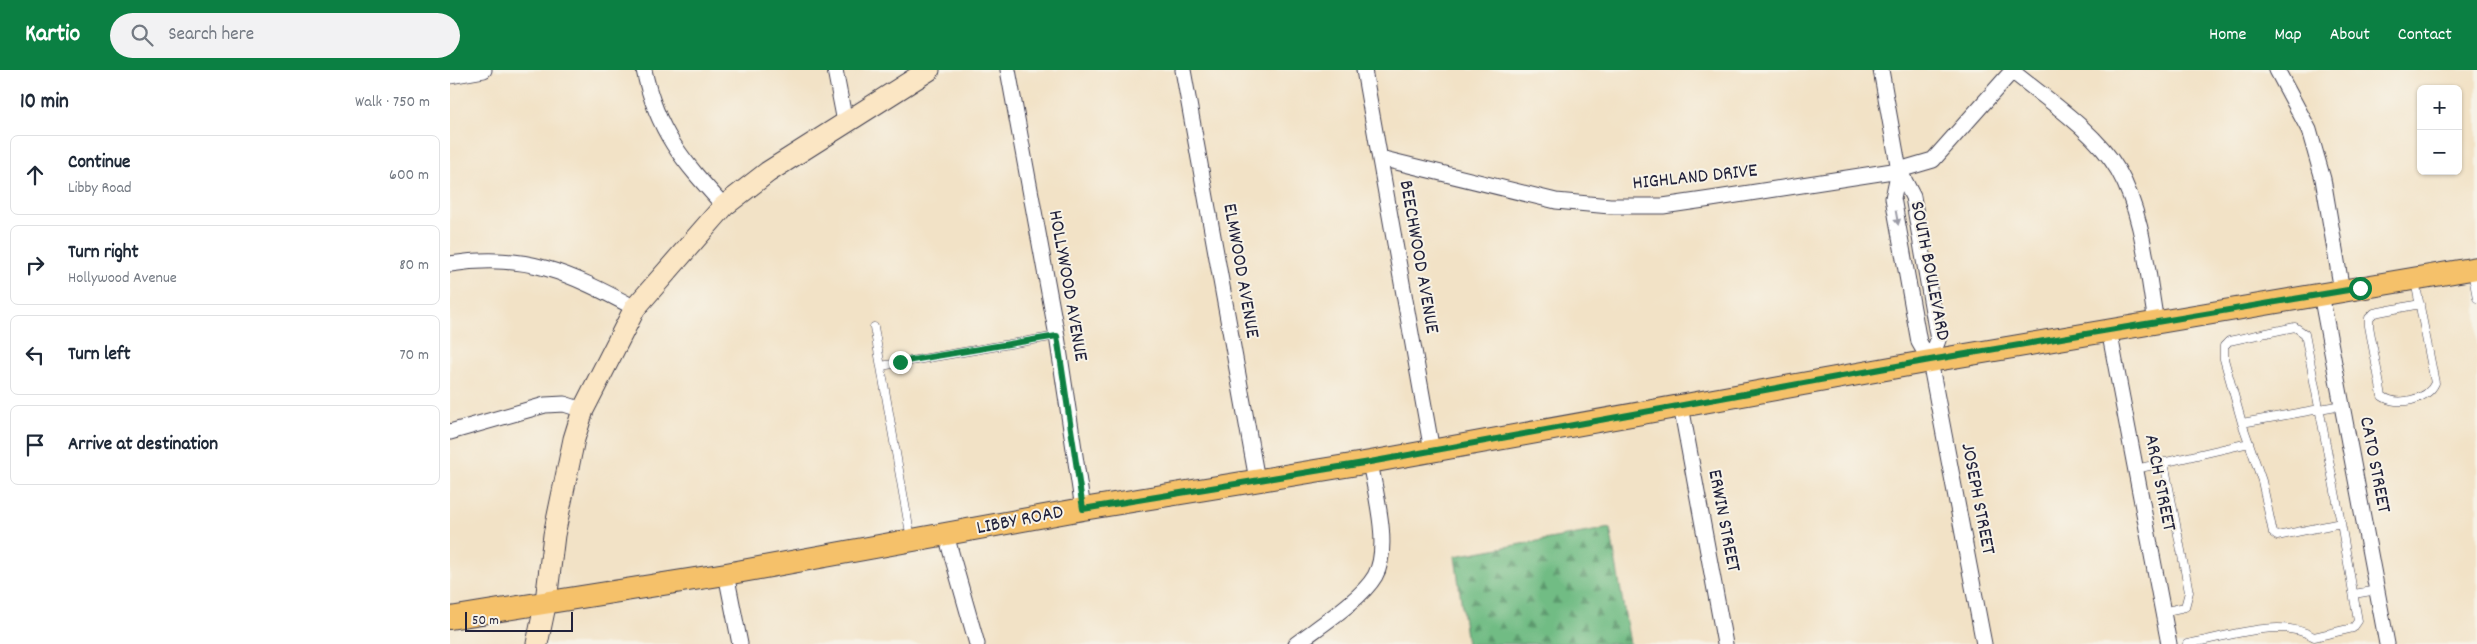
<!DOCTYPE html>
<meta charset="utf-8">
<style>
body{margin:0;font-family:Dekko,sans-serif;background:#f2f2f3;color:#1f2937}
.controls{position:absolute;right:15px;top:15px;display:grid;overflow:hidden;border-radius:8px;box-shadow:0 1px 4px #0004}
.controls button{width:45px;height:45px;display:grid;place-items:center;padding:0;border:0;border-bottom:1px solid #e0e1e3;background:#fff;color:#1f2937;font:25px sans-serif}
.scale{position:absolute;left:15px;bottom:12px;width:108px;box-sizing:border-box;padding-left:5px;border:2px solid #22223b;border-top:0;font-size:14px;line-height:18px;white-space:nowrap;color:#22223b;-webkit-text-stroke:4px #f7f3e8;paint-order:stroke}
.stop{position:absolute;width:15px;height:15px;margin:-11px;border:4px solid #0b8043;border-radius:50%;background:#fff}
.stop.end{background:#0b8043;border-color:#fff;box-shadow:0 1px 5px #0008}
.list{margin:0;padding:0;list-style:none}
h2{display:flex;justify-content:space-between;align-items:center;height:65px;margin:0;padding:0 20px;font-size:21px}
h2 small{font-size:16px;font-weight:400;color:#747a83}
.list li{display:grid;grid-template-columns:32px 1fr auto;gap:15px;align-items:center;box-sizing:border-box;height:80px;margin:0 10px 10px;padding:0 10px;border:1px solid #e0e1e3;border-radius:8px}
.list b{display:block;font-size:19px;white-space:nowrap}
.list p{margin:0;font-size:16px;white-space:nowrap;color:#747a83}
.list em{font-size:16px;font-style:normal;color:#747a83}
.icon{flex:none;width:28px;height:28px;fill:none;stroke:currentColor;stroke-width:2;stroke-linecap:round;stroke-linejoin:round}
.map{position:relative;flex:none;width:2027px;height:574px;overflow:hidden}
header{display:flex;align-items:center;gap:30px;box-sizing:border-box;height:70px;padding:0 25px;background:#0b8043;color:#fff}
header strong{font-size:24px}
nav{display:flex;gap:28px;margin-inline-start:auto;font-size:18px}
.search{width:350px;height:45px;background:#f2f2f3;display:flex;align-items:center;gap:12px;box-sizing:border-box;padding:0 18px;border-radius:28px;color:#747a83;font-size:19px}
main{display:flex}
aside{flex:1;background:#fff}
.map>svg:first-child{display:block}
.forest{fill:url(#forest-firs);stroke:#4a6f60}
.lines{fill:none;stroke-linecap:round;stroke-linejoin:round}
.lane-casing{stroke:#413f50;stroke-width:9}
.street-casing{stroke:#413f50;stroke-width:17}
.secondary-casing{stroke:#413f50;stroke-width:23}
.primary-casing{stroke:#413f50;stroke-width:24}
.lane{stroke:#fff;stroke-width:8}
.street{stroke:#fff;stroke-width:15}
.secondary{stroke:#fbe6c4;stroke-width:21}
.primary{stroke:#f5c16b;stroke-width:22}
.oneway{fill:#9c9ca7}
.route{stroke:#0b8043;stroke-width:6}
.labels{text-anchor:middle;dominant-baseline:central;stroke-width:4;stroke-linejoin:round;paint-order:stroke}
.street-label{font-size:20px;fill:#22223b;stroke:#f7f3e8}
</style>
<header>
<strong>Kartio</strong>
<div class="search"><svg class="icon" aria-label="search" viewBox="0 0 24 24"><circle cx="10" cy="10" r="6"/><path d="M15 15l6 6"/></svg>Search here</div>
<nav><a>Home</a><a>Map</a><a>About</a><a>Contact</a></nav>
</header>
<main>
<aside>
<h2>10 min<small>Walk · 750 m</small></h2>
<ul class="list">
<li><svg class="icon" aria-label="ahead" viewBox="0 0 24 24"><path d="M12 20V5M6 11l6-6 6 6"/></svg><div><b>Continue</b><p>Libby Road</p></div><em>600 m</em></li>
<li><svg class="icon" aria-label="right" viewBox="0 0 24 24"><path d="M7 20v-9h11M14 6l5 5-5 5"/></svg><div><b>Turn right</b><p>Hollywood Avenue</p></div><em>80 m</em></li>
<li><svg class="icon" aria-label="left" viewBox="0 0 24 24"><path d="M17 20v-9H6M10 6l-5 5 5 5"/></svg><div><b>Turn left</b></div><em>70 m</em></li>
<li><svg class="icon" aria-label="arrive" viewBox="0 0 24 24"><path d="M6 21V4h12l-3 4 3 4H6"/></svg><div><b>Arrive at destination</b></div></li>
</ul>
</aside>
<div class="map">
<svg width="2027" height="574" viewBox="0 0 2027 574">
<defs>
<pattern id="forest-firs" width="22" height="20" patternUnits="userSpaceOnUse" patternTransform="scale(1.25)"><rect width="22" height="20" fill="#71bc84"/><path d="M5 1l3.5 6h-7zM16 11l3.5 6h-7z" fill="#5c986d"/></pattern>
</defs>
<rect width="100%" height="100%" fill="#f7f3e8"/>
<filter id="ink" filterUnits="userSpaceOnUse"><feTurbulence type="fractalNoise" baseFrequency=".02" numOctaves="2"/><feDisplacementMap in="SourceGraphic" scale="10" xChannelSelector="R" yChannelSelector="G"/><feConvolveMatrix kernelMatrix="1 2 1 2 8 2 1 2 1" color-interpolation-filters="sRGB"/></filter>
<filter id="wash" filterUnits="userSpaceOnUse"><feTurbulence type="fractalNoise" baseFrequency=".0096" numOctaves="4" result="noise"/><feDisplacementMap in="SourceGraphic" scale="20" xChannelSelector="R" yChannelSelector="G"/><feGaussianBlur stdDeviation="1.12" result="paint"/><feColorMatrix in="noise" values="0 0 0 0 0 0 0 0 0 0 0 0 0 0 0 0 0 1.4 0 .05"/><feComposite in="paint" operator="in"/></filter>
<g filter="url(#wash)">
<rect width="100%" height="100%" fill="#f2e2c6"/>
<path class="forest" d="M1160 458 1180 574H1017L1005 486Z"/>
</g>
<g filter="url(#ink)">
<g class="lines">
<defs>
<path id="lane" d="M2022 201 2027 228
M1965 211 1985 313C1978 330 1947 337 1932 326L1919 256V248L1924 243 1970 234
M424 257 461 469
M431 296 607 266
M1792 353 1774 289V276L1779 271 1845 257 1855 264 1891 453
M1686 399 1799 373 1792 353 1892 335
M1904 524 1927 520
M1712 542 1735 537 1739 522 1714 392
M1737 574C1774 568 1831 546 1864 567L1903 558 1908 551 1891 453 1827 466 1823 463 1812 411 1799 373"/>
<path id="street" d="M194 0C207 62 233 91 274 136
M385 0 395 52
M558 0 607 266 633 439
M733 0 807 410
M914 0 982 381
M1431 0 1449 100 1463 127 1488 270 1480 291
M1827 0 1859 60 1873 109 1892 221
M1562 1C1596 29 1645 61 1668 100 1694 145 1697 202 1706 252
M0 6 34 0
M930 88 1106 131 1160 136H1213L1261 129 1449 100 1483 90 1563 0
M1449 100 1443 128 1469 272 1480 291 1534 574
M0 194C75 182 120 203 185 238
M1871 224 1937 574
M1659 260 1719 574
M1231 336 1275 574
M0 362 95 335 114 334 133 340
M496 465 527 574
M276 504 290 574
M846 574C868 557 911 530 925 506 941 478 925 422 920 392"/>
<path id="secondary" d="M87 574 96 531 104 465 124 369 133 340 185 238 274 136 318 102 479 0"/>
<path id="primary" d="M0 548 276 504 633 439 920 392 1480 291 2027 198"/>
</defs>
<use href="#lane" class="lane-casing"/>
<use href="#street" class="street-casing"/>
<use href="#secondary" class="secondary-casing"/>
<use href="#primary" class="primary-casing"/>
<use href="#lane" class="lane"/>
<use href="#street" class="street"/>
<use href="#secondary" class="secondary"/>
<use href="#primary" class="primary"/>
</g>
<defs><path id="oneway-solid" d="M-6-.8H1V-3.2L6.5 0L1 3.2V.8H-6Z" transform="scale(1.25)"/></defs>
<use class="oneway" href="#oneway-solid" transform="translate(1447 148) rotate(80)"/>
</g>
<g class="lines" filter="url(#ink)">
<path class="route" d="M450 292 607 266 633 439 920 392 1480 290 1910 218"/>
</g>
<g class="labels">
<g class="street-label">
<text transform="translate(1245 108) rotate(-6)">HIGHLAND DRIVE</text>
<text transform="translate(968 187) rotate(80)">BEECHWOOD AVENUE</text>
<text transform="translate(790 201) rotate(80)">ELMWOOD AVENUE</text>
<text transform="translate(1479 201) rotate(79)">SOUTH BOULEVARD</text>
<text transform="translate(617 216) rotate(80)">HOLLYWOOD AVENUE</text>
<text transform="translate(1924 395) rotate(79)">CATO STREET</text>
<text transform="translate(1709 413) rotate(79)">ARCH STREET</text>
<text transform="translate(1527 429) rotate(79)">JOSEPH STREET</text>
<text transform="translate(570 451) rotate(-11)">LIBBY ROAD</text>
<text transform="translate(1273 451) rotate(79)">ERWIN STREET</text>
</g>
</g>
</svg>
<div class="controls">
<button>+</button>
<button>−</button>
</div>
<div class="scale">50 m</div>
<div class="stop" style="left:1910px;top:218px"></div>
<div class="stop end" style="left:450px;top:292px"></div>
</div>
</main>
